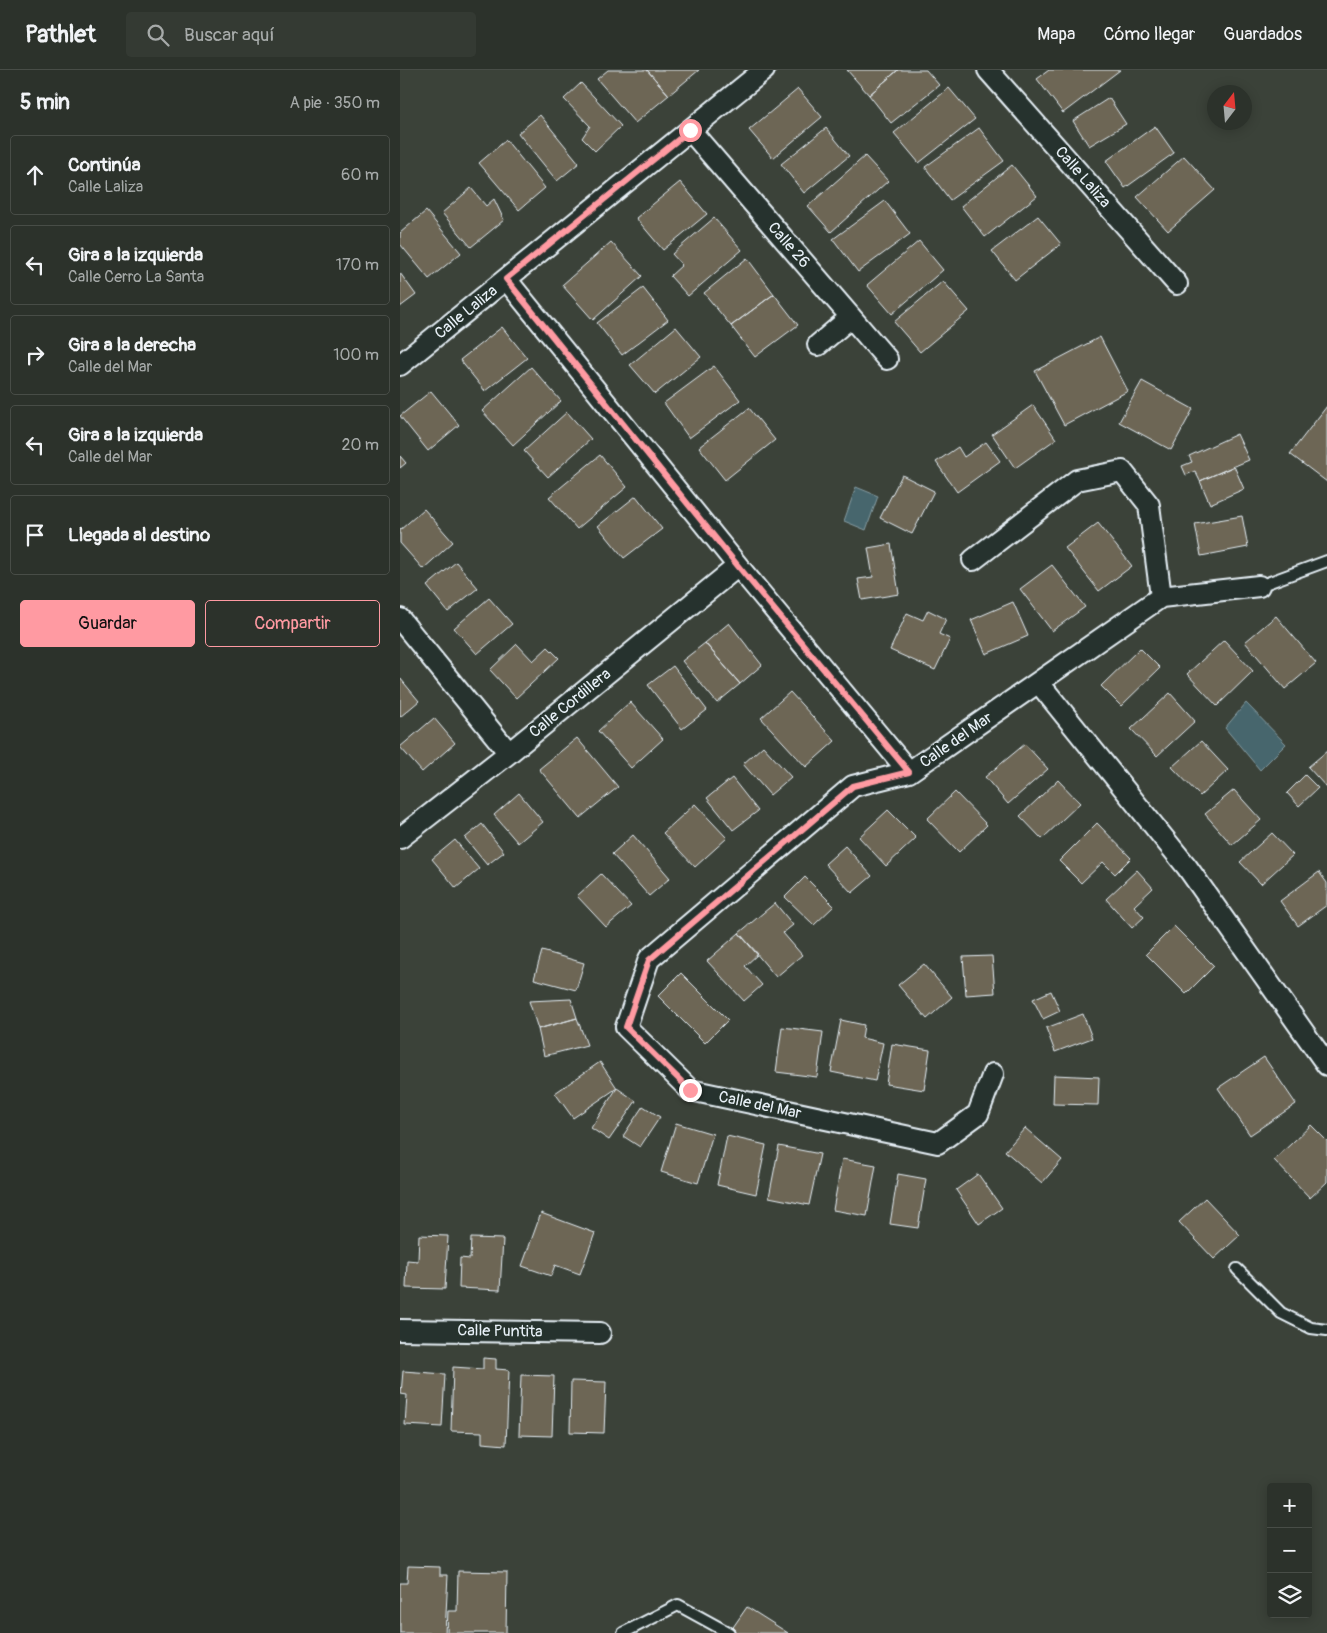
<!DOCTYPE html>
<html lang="es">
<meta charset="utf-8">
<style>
body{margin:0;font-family:Pangolin,sans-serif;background:#343a33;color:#f1f3f6}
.controls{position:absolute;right:15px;bottom:15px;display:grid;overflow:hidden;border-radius:5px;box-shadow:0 2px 12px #0003}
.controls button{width:45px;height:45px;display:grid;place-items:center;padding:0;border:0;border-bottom:1px solid #484d47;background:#2c322b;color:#f1f3f6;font:25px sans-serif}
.compass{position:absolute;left:807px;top:15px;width:45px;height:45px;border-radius:50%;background:#2c322b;box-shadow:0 2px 12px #0003;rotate:16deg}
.stop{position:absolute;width:15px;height:15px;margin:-11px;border:4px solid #ff9aa2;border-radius:50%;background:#fff}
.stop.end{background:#ff9aa2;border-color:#fff;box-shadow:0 1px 5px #0008}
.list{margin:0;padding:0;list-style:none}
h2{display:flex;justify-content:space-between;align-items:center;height:65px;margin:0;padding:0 20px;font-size:21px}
h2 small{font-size:16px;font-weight:400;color:#a6aaa9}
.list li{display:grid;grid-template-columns:32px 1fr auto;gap:15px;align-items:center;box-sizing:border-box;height:80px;margin:0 10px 10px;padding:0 10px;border:1px solid #484d47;border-radius:5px}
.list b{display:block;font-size:19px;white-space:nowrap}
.list p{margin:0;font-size:16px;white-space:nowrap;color:#a6aaa9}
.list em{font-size:16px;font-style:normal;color:#a6aaa9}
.actions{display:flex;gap:10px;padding:15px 20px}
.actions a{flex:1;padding:11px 0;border:1px solid #ff9aa2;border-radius:5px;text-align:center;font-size:18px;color:#ff9aa2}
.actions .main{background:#ff9aa2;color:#111}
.icon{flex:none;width:28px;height:28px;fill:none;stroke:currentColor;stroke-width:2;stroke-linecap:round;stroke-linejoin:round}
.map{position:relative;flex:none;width:927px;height:1563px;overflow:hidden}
header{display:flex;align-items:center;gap:30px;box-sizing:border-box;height:70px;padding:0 25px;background:#2c322b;border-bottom:1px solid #484d47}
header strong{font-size:24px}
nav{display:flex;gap:28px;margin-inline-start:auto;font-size:18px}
.search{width:350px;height:45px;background:#343a33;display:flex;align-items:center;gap:12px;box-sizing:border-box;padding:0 18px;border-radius:5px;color:#a6aaa9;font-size:19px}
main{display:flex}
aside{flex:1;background:#2c322b}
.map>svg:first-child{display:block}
.water{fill:#47666d;stroke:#879ea5}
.building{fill:#6d6655;stroke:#e8f1f8}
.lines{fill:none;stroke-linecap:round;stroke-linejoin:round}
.service-casing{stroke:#e8f1f8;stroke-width:14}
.minor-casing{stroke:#e8f1f8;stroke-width:24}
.service{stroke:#26332d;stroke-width:10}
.minor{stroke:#26332d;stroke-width:20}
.route{stroke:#ff9aa2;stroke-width:6}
.labels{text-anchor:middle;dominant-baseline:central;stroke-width:5;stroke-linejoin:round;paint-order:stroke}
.street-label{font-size:16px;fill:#e8f1f8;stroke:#26332d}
</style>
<header>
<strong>Pathlet</strong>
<div class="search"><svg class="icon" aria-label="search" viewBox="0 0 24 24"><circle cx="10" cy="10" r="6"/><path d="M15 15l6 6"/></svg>Buscar aquí</div>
<nav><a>Mapa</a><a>Cómo llegar</a><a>Guardados</a></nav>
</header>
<main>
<aside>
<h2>5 min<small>A pie · 350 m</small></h2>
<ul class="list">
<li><svg class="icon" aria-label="ahead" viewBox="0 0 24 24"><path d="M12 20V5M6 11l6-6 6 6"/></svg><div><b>Continúa</b><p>Calle Laliza</p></div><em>60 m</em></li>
<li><svg class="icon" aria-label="left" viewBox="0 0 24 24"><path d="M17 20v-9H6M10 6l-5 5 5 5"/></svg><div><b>Gira a la izquierda</b><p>Calle Cerro La Santa</p></div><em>170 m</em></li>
<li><svg class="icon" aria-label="right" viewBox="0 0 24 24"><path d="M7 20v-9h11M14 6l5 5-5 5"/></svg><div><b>Gira a la derecha</b><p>Calle del Mar</p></div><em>100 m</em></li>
<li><svg class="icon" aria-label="left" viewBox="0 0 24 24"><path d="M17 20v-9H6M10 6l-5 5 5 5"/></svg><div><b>Gira a la izquierda</b><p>Calle del Mar</p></div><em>20 m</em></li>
<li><svg class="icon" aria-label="arrive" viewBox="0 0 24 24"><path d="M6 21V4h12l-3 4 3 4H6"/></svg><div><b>Llegada al destino</b></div></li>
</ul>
<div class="actions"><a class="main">Guardar</a><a>Compartir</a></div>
</aside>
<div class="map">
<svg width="927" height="1563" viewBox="0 0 927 1563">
<rect width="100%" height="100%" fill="#3b4239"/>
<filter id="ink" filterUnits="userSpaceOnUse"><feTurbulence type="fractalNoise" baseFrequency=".02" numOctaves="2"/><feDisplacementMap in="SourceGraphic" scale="10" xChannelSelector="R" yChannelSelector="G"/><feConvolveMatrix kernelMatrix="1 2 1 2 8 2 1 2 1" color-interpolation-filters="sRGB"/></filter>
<g filter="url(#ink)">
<path class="water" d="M456 417 478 426 466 460 444 451Z
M846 633 886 674 860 700 825 658Z"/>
<path class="building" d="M208 0H247L269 25 235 53 197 9Z
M247 0H299L269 25Z
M447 0H498L469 25Z
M498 0H526L539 15 491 53 469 25Z
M649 0H720L663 43 637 9Z
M181 13 221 56 195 81 182 68 190 56 164 29Z
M549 18 575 49 519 93 494 63Z
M398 19 422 47 373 88 349 60Z
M709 28 726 54 689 76 673 51Z
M140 45 179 93 157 111 118 63Z
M755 56 774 83 725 118 706 91Z
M426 58 449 86 404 123 381 94Z
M579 58 604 91 550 130 525 97Z
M106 70 145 118 119 140 79 93Z
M465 86 488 111 431 162 408 136Z
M784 86 815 120 768 161 737 127Z
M612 95 637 126 585 167 561 136Z
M280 112 307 144 263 180 236 148Z
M71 118 86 136 94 129 104 150 71 177 42 143Z
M485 131 510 164 458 202 433 169Z
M26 141 61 183 29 209 0 174V163Z
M638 146 661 174 615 210 592 181Z
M314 148 342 180 288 226 270 206 282 195 272 184Z
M519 171 543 200 492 244 467 215Z
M211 172 242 206 193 250 162 215Z
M347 188 374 224 331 256 304 223Z
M0 203 16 225 0 237Z
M543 211 569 241 520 282 494 252Z
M243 218 268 250 222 285 197 253Z
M374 224 398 255 355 287 331 256Z
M102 257 127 288 85 321 60 290Z
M276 257 301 287 255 324 230 295Z
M700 267 728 321 664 355 635 301Z
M314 296 340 330 289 368 264 333Z
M131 297 161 331 113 375 82 341Z
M742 311 793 339 771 380 719 352Z
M31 321 59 355 28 381 0 346Z
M633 335 656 369 615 398 592 364Z
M927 336V412L890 384Z
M349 338 375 370 325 410 299 377Z
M167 342 191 369 148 407 124 381Z
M837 364 849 390 800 411 795 401 786 405 782 396 792 392 789 386Z
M586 372 600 391 557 422 536 392 558 377 564 387Z
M200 385 227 417 177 459 149 427Z
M0 386 6 393 0 398Z
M834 396 844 419 810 434 800 411Z
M502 405 534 421 512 464 480 448Z
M236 426 262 459 224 488 198 456Z
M24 439 53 472 23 499 0 473V460Z
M842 446 848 477 801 486 795 454Z
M698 453 732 496 699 521 665 478Z
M491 474 499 524 462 530 458 509 473 507 468 478Z
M56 492 78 518 48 542 27 516Z
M652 495 685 537 652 561 620 519Z
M89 528 112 554 77 584 54 558Z
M613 532 628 566 586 584 571 550Z
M528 540 546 549 539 564 550 569 535 600 490 580 507 543 523 550Z
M876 546 916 593 885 619 845 572Z
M329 553 362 595 340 614 305 573Z
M824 570 853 601 817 636 787 604Z
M305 573 340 614 317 633 282 591Z
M117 574 133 591 148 577 159 588 116 628 90 600Z
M740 578 760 598 721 636 701 616Z
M273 596 307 640 282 659 248 615Z
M0 608 19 631 0 647Z
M390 622 435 671 406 697 361 648Z
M770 623 795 651 757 686 731 659Z
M230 632 263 669 231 698 198 661Z
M34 648 55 673 22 702 0 677Z
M177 668 218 717 180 748 139 699Z
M801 671 828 700 800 726 772 697Z
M625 674 648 699 608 734 585 707Z
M363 676 391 707 370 725 343 694Z
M927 681V718L908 697Z
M905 705 918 718 899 736 887 723Z
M332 708 358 741 333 760 307 728Z
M658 710 680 733 642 769 620 746Z
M834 720 861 750 832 775 805 744Z
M555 722 587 755 559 782 527 749Z
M119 723 143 752 118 773 94 745Z
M295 734 327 768 295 797 263 763Z
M488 740 516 768 486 796 459 767Z
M697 753 731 788 715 804 703 792 681 813 659 791Z
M82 754 104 782 87 795 65 768Z
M872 763 893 785 861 814 840 792Z
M233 765 270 808 249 826 212 784Z
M55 770 79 799 56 818 32 789Z
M445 776 472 806 452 823 425 794Z
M737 800 753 818 734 836 744 847 732 858 706 829Z
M919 802 927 813V835L898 856 880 831Z
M201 804 231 836 206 857 177 826Z
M405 807 434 836 414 855 385 827Z
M375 833 393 855 383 863 402 885 376 907 339 863Z
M774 856 814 896 786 924 746 884Z
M339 863 358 884 345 896 362 915 344 931 307 891Z
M142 881 184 893 176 920 134 909Z
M592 886 595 923 566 925 563 887Z
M524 894 552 927 527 949 498 915Z
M281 903 328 950 305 973 258 926Z
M651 921 660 941 643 949 633 929Z
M171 929 177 948 138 959 129 931Z
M683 944 692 968 655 982 646 958Z
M177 948 187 975 144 986 138 959Z
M441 950 464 955 462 968 483 973 475 1011 431 1002Z
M382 957 423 962 417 1007 376 1002Z
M492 974 530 980 524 1020 486 1014Z
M864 987 896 1034 850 1065 818 1018Z
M200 992 217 1018 173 1048 155 1023Z
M654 1005 699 1007 698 1035 653 1034Z
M217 1018 236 1031 209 1070 191 1058Z
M243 1036 260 1047 240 1077 223 1066Z
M276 1053 313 1064 298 1113 261 1102Z
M911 1055 927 1071V1112L910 1128 874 1090Z
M625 1058 662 1090 642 1113 605 1081Z
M327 1066 366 1075 356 1124 317 1115Z
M379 1076 420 1084 409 1135 369 1127Z
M442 1089 476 1095 467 1146 433 1140Z
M498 1104 526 1109 518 1158 490 1154Z
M578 1104 602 1138 579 1154 556 1120Z
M805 1128 840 1165 814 1189 779 1152Z
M141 1143 195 1163 180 1204 155 1195 151 1206 122 1196Z
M19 1165 48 1166 45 1219 6 1218 7 1190 18 1191Z
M71 1168 103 1169 100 1220 59 1218 60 1188 70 1189Z
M83 1288 96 1289V1299L109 1300 106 1375 82 1373V1362L51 1361 53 1297 83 1299Z
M3 1301 45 1304 42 1357 5 1355 7 1325 1 1324Z
M121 1305 154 1306 152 1366 119 1365Z
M171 1311 206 1312 204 1363 170 1362Z
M8 1496 40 1497V1505H48L45 1563H0V1513H7Z
M58 1501 107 1502 106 1563H47L48 1541H57Z
M347 1537 388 1563H329Z"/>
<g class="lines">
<defs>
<path id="service" d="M859 516 927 491
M837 1199 881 1243 911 1258 927 1260
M223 1563 278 1535 329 1563"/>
<path id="minor" d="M588 0 777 214
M290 60 487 289
M106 209 338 496 509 702
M418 275 451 247
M0 295 364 0
M573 490 677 410 722 401 749 435 761 527
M0 549 109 683
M639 613 787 797 927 995
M0 768 109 683 338 496
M593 1004 578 1044 538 1073 290 1020 226 957 249 889 453 716 509 702 761 527 859 516
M0 1260 200 1263"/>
</defs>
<use href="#service" class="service-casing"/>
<use href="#minor" class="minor-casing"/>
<use href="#service" class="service"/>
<use href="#minor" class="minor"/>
</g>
</g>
<g class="lines" filter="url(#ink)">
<path class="route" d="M290 1020 226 957 249 890 453 716 509 702 338 496 106 209 290 60"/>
</g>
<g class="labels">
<g class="street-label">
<text transform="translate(683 107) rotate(49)">Calle Laliza</text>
<text transform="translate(389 175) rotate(49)">Calle 26</text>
<text transform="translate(66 242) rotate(-39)">Calle Laliza</text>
<text transform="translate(170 633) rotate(-39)">Calle Cordillera</text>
<text transform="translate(556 670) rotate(-35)">Calle del Mar</text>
<text transform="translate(360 1035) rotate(12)">Calle del Mar</text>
<text transform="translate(100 1261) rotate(1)">Calle Puntita</text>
</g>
</g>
</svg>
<div class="controls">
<button>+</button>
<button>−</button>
<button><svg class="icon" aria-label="layers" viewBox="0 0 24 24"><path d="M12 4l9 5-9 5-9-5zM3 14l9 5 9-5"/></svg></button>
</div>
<svg class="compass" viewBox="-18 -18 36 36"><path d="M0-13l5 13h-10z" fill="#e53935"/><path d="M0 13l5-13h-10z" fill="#a6aaa9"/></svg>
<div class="stop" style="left:290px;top:60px"></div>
<div class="stop end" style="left:290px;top:1020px"></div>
</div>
</main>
